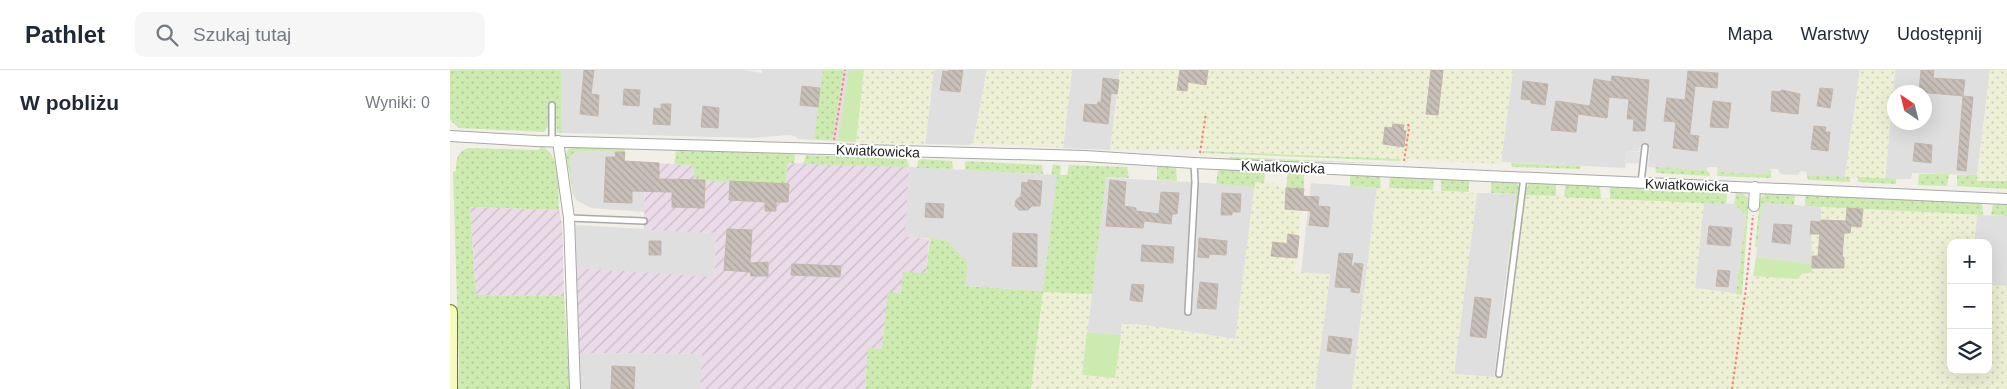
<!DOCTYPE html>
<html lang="pl">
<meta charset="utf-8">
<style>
body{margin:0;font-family:Helvetica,sans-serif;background:#f6f6f7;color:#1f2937}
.controls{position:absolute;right:15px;bottom:15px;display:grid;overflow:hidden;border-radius:10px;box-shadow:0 5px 20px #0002}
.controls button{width:45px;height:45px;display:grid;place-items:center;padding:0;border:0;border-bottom:1px solid #e0e1e3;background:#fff;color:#1f2937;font:25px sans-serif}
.compass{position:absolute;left:1437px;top:15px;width:45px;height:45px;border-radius:50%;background:#fff;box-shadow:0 5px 20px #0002;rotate:325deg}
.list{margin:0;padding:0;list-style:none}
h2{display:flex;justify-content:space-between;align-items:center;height:65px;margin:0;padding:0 20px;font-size:21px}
h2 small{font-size:16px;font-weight:400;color:#747a83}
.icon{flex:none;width:28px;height:28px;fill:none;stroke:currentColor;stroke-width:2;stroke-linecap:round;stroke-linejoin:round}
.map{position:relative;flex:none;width:1557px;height:319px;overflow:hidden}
header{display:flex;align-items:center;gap:30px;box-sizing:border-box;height:70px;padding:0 25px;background:#fff;border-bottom:1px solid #e0e1e3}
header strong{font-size:24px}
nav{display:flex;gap:28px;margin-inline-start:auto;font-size:18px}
.search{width:350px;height:45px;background:#f6f6f7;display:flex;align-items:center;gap:12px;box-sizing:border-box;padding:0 18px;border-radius:10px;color:#747a83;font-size:19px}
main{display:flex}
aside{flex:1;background:#fff}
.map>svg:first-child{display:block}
.residential{fill:#e0dfdf;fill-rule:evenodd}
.industrial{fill:url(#industrial-furrows)}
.farmland{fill:url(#farmland-dots)}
.grass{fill:url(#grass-dots)}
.garden{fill:#cdebb0}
.parking{fill:#e2e2e2}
.building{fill:url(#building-back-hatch);stroke:#c4b6ab}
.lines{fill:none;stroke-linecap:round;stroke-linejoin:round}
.service-casing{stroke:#a9a9a9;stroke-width:8}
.minor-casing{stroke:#a9a9a9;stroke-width:12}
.secondary-casing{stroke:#707d05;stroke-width:16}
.path{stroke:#fa8072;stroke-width:2;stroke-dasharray:2.5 2.5;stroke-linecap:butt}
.service{stroke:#fff;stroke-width:5}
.minor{stroke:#fff;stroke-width:10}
.secondary{stroke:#f7fabf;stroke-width:14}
.labels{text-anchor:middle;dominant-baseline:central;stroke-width:4;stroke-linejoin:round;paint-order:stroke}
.street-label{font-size:14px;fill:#222;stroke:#fff}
</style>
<header>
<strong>Pathlet</strong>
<div class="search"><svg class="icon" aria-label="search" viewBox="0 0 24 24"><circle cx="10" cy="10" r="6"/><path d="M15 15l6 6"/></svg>Szukaj tutaj</div>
<nav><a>Mapa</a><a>Warstwy</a><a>Udostępnij</a></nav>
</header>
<main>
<aside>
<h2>W pobliżu<small>Wyniki: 0</small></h2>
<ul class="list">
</ul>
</aside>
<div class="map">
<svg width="1557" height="319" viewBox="0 0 1557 319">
<defs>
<pattern id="industrial-furrows" width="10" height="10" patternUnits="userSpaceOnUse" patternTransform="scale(1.25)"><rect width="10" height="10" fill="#ebdbe8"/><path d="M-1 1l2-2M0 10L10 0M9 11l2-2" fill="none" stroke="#c9bcc7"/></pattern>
<pattern id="farmland-dots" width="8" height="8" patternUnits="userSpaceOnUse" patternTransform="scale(1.25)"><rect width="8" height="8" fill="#eef0d5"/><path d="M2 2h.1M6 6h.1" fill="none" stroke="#ccceb7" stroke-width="1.8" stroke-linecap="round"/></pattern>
<pattern id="grass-dots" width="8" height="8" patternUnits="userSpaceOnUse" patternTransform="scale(1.25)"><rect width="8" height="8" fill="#cdebb0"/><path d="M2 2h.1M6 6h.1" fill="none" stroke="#b0c997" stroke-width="1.8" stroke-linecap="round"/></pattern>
<pattern id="building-back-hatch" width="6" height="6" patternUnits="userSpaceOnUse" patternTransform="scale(1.25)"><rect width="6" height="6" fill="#c7bfb8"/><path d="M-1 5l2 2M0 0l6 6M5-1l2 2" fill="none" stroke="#aba49e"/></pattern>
</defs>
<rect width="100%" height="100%" fill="#f2efe9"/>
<path class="residential" d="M111 0H294L312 3V0H414L406 72 348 69 345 66 338 65 304 68 112 63Z
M484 0H537L523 73 518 75 475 74Z
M622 0H670L660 80 613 78Z
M1063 0H1410L1395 107 1357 105V102L1351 101 1348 105 1330 104 1328 99H1320L1317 104 1269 102 1267 97H1258L1256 100 1198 97 1200 77H1190L1189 81H1177L1175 98 1051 92Z
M1445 0H1540L1527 105 1462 103 1461 109H1435ZM1444 22H1474V52H1444Z
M125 81 175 82V91L194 121 195 142 141 138 126 130 123 124 120 87Z
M459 97 756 113 805 117 786 269 694 255 672 254 671 265 637 262 642 224 516 216 496 170 454 166Z
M861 113 927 118 902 319H865L880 205 851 203Z
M1027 123 1066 124 1044 307 1004 304Z
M1254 132 1284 134 1296 145 1286 224 1245 218Z
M1312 133 1371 137V152L1362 151V194L1306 187Z
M1527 145 1557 146V216L1538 215V173H1524Z
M125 155 266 163 264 208 126 198Z
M129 283 253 284 250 319H129Z"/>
<path class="industrial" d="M195 92 240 95 244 99 245 110 336 114 337 93 459 97 455 166 479 169 476 204 451 224 438 223 432 279 418 278 415 319H250L252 284 129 283 126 198 264 207 266 163 194 160Z
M20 137 109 140 112 154 114 226 26 225Z"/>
<path class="farmland" d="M414 0H484L475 74 406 72Z
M537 0H622L613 78 523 73Z
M670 0H1063L1051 94 751 80H660Z
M1410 0H1445L1435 109 1395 107Z
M1540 0H1557V111H1527Z
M805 112 828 114V117L854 119 845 202 880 204 865 319H581L593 222 642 224 632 305 665 308 672 254 694 255 785 269Z
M927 118 1027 123 1004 304 1044 307H1053L1075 125 1254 132 1245 218 1298 225 1301 206 1348 209 1352 204 1362 202 1361 151H1371V137L1527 145 1524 173H1501V300H1538V215L1557 216V319H902Z"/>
<path class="grass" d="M0 0H111L112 63H107L105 35H98C99 45 101 55 94 62L9 58 2 52 0 48Z
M373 0H393L382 70 364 69Z
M90 76C112 81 108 122 109 140L20 137 25 214 27 225 114 226 120 319H8L9 294 3 102 6 101C6 90 7 81 19 78L89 80Z
M125 76 175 79V82L126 81 120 87 123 124 116 85 118 79Z
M226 80 343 84 345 86 344 93H337L336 114 245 110 244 99 240 95 224 94Z
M753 81 951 89 950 91 752 83Z
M356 85 457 89 459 97 353 94Z
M779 87 951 94 780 89Z
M470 89 502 91 503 99 467 98 468 91Z
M517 91 592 95 593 104 515 100V92Z
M1061 93 1131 96 1130 99 1062 97Z
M603 94 611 96 610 105H617L619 95 677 97 679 108 656 107 642 224 593 222 581 319H415L418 278 432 279 438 222 451 223 453 202 476 203 480 168 496 170 517 192 516 216 593 221 607 105H601Z
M709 96 726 98 727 111 707 110V98Z
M1205 97 1256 100 1259 102 1260 106 1206 103Z
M1268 97 1269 102 1317 104 1320 99 1321 102V108L1267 106Z
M768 99 815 102 814 113 805 112V117L766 114Z
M838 103H854V119L836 118Z
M902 104 930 105 931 118 900 116V106Z
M1469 104H1499L1497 116 1468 115Z
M1357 105 1400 107V112L1358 110Z
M1507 105H1527V111H1557V119L1507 116Z
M943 106 982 108 984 111 983 120 939 118 940 107Z
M1408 107 1446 109V114L1408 112Z
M994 108 1019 110V122L991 121V110Z
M1044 111 1066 112 1070 119 1058 214 1056 215 1066 124 1041 123V113Z
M1079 113 1106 114V126L1075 125Z
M1117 114 1150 117 1151 129 1114 127 1115 116Z
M1162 116 1275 122 1277 124 1276 134 1160 129V118Z
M1286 122 1294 124 1299 130 1292 225 1286 224 1296 145 1284 134Z
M1317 123 1343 124 1345 127 1344 135 1312 133 1307 177H1305L1310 129 1314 124Z
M1358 124 1532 133 1533 145 1355 136V125Z
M1543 134H1557V146L1541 145Z"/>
<path class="garden" d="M399 0H414L406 72 388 71Z
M1306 187 1362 194V202L1352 204 1348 209 1303 206Z
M637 262 671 265 665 308 632 305Z"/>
<path class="parking" d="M1177 81 1194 82 1193 94 1176 93Z"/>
<path class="building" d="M134 0H144L141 24 149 25 148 46 130 44Z
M498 0H513L510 22 490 20 493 1 498 2Z
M730 0H758L756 15 738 12 737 21 727 20Z
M981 0H993L988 45 976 44Z
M1471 0H1484L1483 8 1515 10 1513 26 1469 22Z
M1238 1 1268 3 1267 18 1245 16 1240 62V65L1249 66 1247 81 1223 78 1226 52 1214 51 1217 28 1235 30Z
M1162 6 1199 10 1195 61H1183L1184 49H1177L1179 29 1159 27 1157 48 1128 44 1126 62 1101 60 1106 31 1140 36 1144 9 1161 12Z
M653 8 669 10 667 24 661 23 658 54 633 51 635 34 647 35 648 32H651Z
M1073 11 1098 14 1095 35 1081 33V30L1071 29Z
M352 16 370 18 368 37 350 35Z
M1370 18 1383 19 1380 38 1367 36Z
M174 19 190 20 189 36 173 35Z
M1332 20 1350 24 1348 44 1321 41 1322 21 1329 22Z
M1513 26 1523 27 1516 101 1507 100Z
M1263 31 1281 33 1278 58 1260 57Z
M211 34H221L220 55 203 54 204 38 211 39Z
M253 36 269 38 268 58 251 57Z
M943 54 954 55 953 60 956 61 954 77 933 74 935 57 942 58Z
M1364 56 1376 57 1375 62H1380L1378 81 1361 79Z
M1465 73 1482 75 1481 93 1463 91Z
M165 82H175L174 91 209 93V109L255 110 254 138 222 137V122L182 121V133L154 132 156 87H166Z
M578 110 592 111 590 136H582L578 140H569L565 136 566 130 571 126 572 112 578 113Z
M660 110 676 112 674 136 686 138V141L709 144 711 122 729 123 727 144H722L721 154 694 151 693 158 656 156Z
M280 111 339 114 338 132H326V141H315V132L279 130Z
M836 118 854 119 853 126 869 127 868 136 880 137 878 157 859 155 861 141 835 139Z
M772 123 791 124 790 142H782V145H771Z
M476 133 494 134 493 148 475 147Z
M1397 138 1413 139 1411 157 1401 156 1400 163H1394L1392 187H1394V198H1362V186H1368L1370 164H1360L1361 151 1371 152V150L1396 151Z
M1324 154 1342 155 1340 174 1322 172Z
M1259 156 1282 158 1280 176 1257 174Z
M277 159 302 160 300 193 318 192V206H301L300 202 274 200Z
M563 163 587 164V197L562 196Z
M838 164 849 166 847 188 821 186 823 172 837 174Z
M749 168 777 171 776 185 759 184V188L748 187Z
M199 171H211V185H199Z
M692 175 724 177 723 193 691 191Z
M889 183 903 184 901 196H904V193L913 194 909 223 901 222V218L885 217Z
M342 194 391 196 390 207 341 205Z
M1268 200 1280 201 1278 217 1266 216Z
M750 212 768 214 766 239 747 238Z
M682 214 694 215 692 232 680 230Z
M1025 227 1041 229 1036 268 1020 266Z
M879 266 902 269 900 284 877 281Z
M162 296 185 297 184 319H161Z"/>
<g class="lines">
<defs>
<path id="service" d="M102 35V71
M1191 113 1195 77
M119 148 194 151
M738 242 745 112 744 93
M1049 304 1074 107"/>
<path id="minor" d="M0 66 86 71 635 86 744 93 1557 129
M108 71 119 148 125 319
M1304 136 1305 117"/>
<path id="secondary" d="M0 242V319"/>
</defs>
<use href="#service" class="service-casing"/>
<use href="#minor" class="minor-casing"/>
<use href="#secondary" class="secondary-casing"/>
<path class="path" d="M384 70 395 0
M750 83 756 43
M954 91 959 58 958 54
M1282 319 1296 218 1303 145"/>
<use href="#service" class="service"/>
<use href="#minor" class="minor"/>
<use href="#secondary" class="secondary"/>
</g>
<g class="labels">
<g class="street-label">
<text transform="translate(428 81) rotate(2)">Kwiatkowicka</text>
<text transform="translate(833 97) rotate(2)">Kwiatkowicka</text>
<text transform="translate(1237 115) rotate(2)">Kwiatkowicka</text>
</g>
</g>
</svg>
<div class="controls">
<button>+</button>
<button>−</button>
<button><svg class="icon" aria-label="layers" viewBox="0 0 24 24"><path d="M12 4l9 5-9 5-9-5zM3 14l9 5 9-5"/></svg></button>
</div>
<svg class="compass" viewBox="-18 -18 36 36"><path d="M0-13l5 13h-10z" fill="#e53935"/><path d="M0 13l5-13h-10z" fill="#747a83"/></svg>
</div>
</main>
